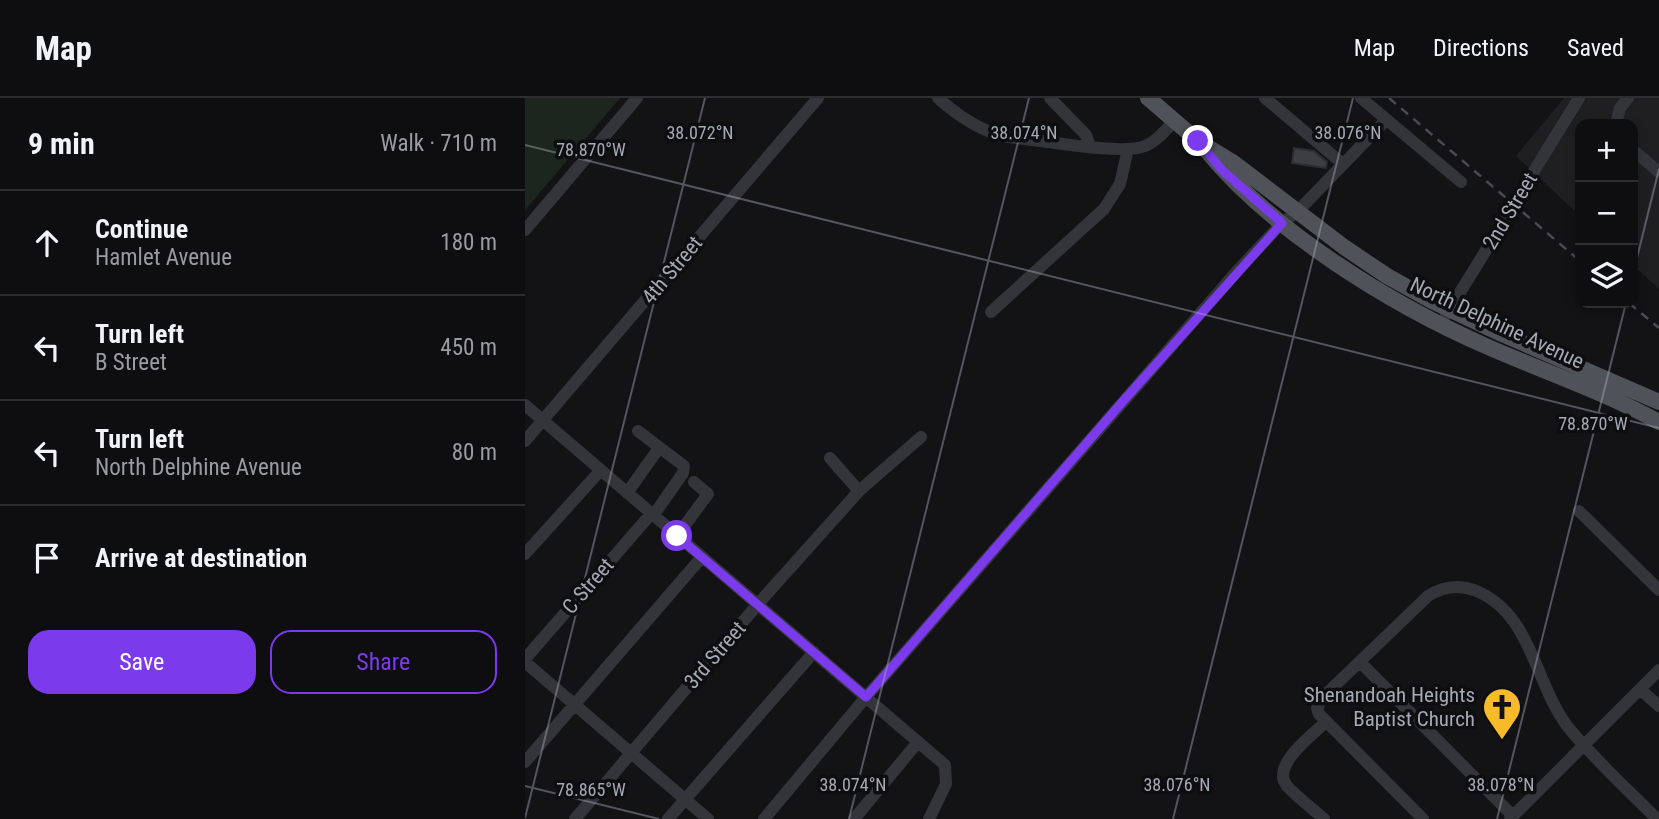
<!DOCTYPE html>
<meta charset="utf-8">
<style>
body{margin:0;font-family:"Roboto Condensed",sans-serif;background:#171719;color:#f1f3f6}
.controls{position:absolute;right:21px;top:21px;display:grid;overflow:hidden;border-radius:14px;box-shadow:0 4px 10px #0003}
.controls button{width:63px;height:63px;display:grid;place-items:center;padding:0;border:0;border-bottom:2px solid #2e2e30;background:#0e0e10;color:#f1f3f6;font:35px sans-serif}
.stop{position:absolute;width:21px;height:21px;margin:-16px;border:5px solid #7c3aed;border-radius:50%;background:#fff}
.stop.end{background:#7c3aed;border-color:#fff;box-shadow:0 2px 7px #0008}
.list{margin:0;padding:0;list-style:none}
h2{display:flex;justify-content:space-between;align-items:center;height:91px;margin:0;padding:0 28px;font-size:30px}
h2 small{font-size:23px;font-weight:400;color:#9b9c9f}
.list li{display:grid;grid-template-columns:46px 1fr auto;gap:21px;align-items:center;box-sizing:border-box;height:105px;padding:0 28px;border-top:2px solid #2e2e30}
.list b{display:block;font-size:26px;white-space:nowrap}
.list p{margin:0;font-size:23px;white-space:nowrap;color:#9b9c9f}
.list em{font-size:23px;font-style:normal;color:#9b9c9f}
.actions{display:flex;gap:14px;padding:21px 28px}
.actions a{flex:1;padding:16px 0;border:2px solid #7c3aed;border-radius:21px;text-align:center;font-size:24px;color:#7c3aed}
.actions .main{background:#7c3aed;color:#fff}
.icon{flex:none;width:38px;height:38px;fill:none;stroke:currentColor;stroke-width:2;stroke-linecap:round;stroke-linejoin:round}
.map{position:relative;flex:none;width:1134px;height:721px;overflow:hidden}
header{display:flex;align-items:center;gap:42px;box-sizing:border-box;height:98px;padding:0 35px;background:#0e0e10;border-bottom:2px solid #2e2e30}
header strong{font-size:33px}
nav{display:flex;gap:38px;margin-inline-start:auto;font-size:24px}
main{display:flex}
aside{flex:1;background:#0e0e10}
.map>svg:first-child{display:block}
.built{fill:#1f1f22}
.green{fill:#1d251f}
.building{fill:#3d3e42;stroke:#2d2d31;stroke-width:2}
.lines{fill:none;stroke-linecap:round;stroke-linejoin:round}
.minor{stroke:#34353a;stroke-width:12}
.major{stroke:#505259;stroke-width:16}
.rail{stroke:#494b51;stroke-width:2.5;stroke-dasharray:9 7;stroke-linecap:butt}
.minor-bridge{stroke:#34353a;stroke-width:12}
.route{stroke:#7c3aed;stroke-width:9}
.ticks{fill:none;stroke:#a4a9b6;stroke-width:2;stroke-opacity:0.45}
.labels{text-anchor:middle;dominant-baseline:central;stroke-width:7;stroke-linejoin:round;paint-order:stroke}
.street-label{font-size:21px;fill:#a4a9b6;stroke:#0e0e10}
.poi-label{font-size:21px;fill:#a4a9b6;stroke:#0e0e10;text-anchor:end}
.ticks-label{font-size:18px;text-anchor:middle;fill:#a4a9b6;stroke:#0e0e10;stroke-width:7;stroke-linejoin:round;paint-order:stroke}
</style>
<header>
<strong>Map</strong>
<nav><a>Map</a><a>Directions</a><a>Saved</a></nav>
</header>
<main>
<aside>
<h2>9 min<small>Walk · 710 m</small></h2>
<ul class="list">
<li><svg class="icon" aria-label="ahead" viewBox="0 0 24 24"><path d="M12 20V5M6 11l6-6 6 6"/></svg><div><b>Continue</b><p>Hamlet Avenue</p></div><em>180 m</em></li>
<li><svg class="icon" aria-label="left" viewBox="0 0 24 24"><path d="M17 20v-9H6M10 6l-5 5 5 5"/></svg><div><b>Turn left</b><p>B Street</p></div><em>450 m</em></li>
<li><svg class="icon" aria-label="left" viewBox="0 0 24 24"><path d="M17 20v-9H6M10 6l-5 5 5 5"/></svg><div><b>Turn left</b><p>North Delphine Avenue</p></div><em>80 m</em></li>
<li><svg class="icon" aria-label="arrive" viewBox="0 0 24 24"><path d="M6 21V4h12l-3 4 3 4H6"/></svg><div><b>Arrive at destination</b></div></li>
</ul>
<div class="actions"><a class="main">Save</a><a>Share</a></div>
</aside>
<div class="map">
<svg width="1134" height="721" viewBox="0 0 1134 721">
<rect width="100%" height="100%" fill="#131315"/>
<path class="built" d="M1039 0H1134V191L1108 167V26H1055V118L991 58Z"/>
<path class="green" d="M0 0H95L0 112Z"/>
<path class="building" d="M769 50 789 53 802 64 801 70 767 65Z"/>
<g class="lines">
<path class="minor" d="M413 0C433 18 455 33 482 39 513 41 595 58 620 48 632 43 641 32 649 23
M525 0 561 37 565 48
M740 0 818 66
M836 0 936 84
M1091 26 1095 10 1103 0
M1108 52 1134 74
M1017 60 1054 0
M0 132 112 0
M466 214 579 111 595 86 603 51
M921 217 976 128
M0 307 420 667 421 686 404 721
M113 333 159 368 158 375 128 418
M0 343 293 0
M305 360 334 393
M102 395 134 350
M1054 413 1134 492
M152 438 183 396 169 384
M0 456 76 372
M0 561 126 416
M0 564 183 721
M835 564 988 718
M1115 591 1134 608
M0 664 177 459
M50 721 233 506 334 393 396 339
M143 721 289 554
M239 721 341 599 713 172 757 125 772 114 861 22
M329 721 393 644
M799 721C788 711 772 699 762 688 745 668 788 636 801 624
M898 721 794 616 792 610 799 598 903 498C917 489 932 486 949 492 1007 514 1009 585 1043 629 1070 662 1102 691 1132 721
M985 721 1134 572"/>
<path class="major" d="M623 0 673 43 709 65 819 149 862 178 907 203 977 236 1134 304
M681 52C748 134 867 207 963 249 1020 274 1079 294 1134 324"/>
<path class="rail" d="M864 0 1055 163
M1104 205 1134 230"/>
<path class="minor-bridge" d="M976 128 1017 60"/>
</g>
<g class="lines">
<path class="route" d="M152 438 341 599 600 301 757 125 697 72 673 43"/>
</g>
<path class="ticks" d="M0 47 1134 330M1108 176 1134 71M0 688 134 721M0 720 180 0M324 721 504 0M648 721 828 0M972 721 1101 205"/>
<defs>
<symbol id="church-pin" viewBox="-11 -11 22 30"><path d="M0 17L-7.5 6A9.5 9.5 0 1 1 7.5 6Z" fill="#f7bb2a" stroke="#0e0e10"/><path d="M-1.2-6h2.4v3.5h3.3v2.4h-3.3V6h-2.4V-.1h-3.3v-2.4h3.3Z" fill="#111"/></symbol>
</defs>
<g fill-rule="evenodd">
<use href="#church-pin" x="955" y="587" width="44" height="60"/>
</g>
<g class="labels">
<g class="street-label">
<text transform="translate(985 113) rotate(-59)">2nd Street</text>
<text transform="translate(147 172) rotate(-50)">4th Street</text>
<text transform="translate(972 225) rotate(25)">North Delphine Avenue</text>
<text transform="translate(63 488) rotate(-49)">C Street</text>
<text transform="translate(190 557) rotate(-49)">3rd Street</text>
</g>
<g class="poi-label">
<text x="950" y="597">Shenandoah Heights<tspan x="950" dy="24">Baptist Church</tspan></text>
</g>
</g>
<g class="ticks-label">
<text x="175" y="41">38.072°N</text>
<text x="499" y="41">38.074°N</text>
<text x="823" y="41">38.076°N</text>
<text x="66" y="58">78.870°W</text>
<text x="1068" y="332">78.870°W</text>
<text x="328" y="693">38.074°N</text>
<text x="652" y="693">38.076°N</text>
<text x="976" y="693">38.078°N</text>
<text x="66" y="698">78.865°W</text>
</g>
</svg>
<div class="controls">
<button>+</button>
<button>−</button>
<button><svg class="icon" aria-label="layers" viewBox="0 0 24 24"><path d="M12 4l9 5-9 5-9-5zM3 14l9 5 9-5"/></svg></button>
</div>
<div class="stop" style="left:152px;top:438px"></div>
<div class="stop end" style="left:673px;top:43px"></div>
</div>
</main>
